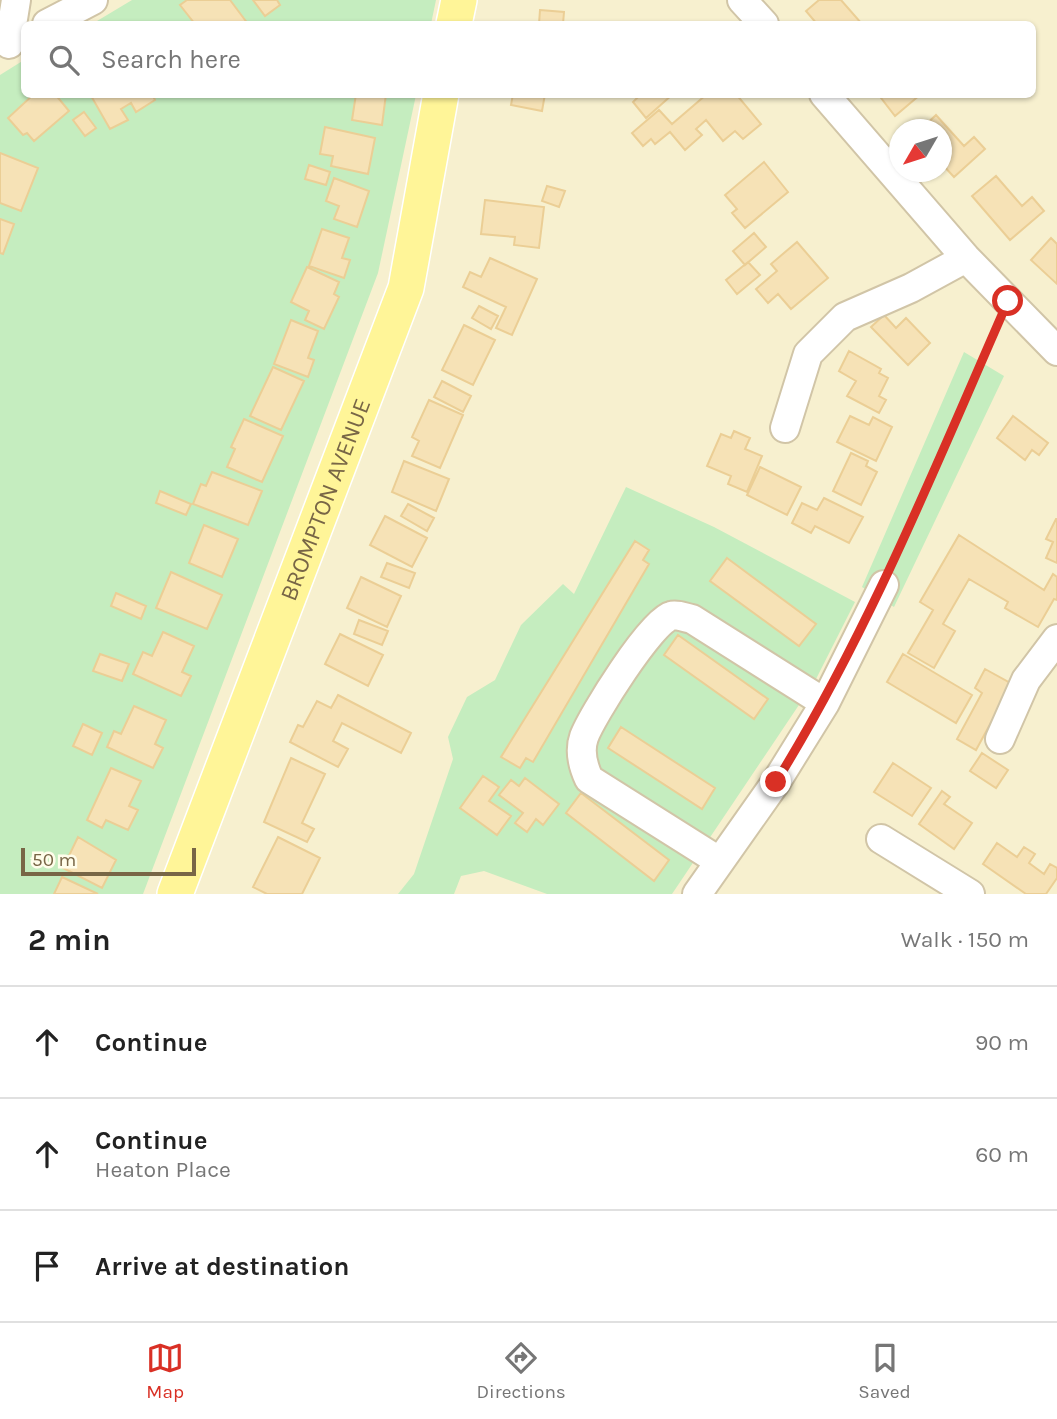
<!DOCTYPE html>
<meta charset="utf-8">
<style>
body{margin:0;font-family:Karla,sans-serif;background:#f2f2f2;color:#222}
.compass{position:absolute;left:889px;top:119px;width:63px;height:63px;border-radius:50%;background:#fff;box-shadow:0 2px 5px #0004;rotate:231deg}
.scale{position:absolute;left:21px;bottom:18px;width:175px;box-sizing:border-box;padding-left:7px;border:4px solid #786646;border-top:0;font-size:19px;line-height:24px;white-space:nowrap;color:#786646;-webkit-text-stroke:5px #fffdea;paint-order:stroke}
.stop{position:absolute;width:21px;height:21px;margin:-16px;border:5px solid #d93025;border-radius:50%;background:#fff}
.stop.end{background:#d93025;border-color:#fff;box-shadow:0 2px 7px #0008}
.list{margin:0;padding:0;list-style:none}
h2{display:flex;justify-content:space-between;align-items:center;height:91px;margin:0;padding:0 28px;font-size:30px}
h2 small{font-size:23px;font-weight:400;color:#767676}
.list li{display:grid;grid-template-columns:46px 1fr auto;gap:21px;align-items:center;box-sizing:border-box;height:112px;padding:0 28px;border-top:2px solid #e0e0e0}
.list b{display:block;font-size:26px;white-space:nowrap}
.list p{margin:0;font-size:23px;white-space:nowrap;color:#767676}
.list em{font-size:23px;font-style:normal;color:#767676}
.icon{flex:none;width:38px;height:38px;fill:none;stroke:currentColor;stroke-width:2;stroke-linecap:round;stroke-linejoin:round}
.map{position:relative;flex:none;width:1057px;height:894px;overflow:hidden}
.search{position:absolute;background:#fff;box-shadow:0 2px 5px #0004;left:21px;right:21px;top:21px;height:77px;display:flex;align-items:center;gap:18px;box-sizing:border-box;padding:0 24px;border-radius:10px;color:#767676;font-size:26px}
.sheet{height:427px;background:#fff}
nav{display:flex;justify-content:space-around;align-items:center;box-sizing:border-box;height:98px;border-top:2px solid #e0e0e0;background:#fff;font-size:19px;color:#767676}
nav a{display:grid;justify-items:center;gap:4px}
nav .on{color:#d93025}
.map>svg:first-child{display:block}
.residential{fill:#f7f0cf;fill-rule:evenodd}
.green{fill:#c5edbf}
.building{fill:#f6e2b6;stroke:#ebce95;stroke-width:2}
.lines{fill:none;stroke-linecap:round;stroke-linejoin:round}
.minor-casing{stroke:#d1c5a7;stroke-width:32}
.major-casing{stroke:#fff;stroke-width:38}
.path{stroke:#dbc599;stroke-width:4.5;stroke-dasharray:2 5;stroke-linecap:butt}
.minor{stroke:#fff;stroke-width:28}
.major{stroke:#fff598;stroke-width:35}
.route{stroke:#d93025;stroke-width:9}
.labels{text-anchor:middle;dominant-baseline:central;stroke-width:5;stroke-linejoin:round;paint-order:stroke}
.street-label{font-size:24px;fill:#786646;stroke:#fffdea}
</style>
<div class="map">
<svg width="1057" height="894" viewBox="0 0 1057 894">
<rect width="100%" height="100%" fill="#fefbe1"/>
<path class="residential" d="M0 0H1057V894H0ZM24 24H1032V94H24ZM900 130H942V172H900Z"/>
<path class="green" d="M132 0H436L431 24H92Z
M24 60V94L416 95 378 273 143 894H0V75Z
M964 352 1004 376 894 607 862 587Z
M626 487 714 527 855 602 815 681 672 894H547L484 871 461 876 454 894H398L414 874 453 759 448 737 467 697 495 680 521 625 563 584 574 594Z"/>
<path class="building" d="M187 0H230L248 24H195L180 5Z
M253 0H277L280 5 265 16Z
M819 0H841L862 24H817L806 11Z
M540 10 564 12 563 24H539Z
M34 94H55L69 111 34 141 27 133 23 135 8 118Z
M90 94H152L155 100 136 112 131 103 121 109 128 120 110 129Z
M356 94H386L382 125 352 120Z
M513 94H545L542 111 511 105Z
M641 94H673L646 118 633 102Z
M707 94H736L761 124 743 139 735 131 723 141 706 120 696 129 702 135 685 150 670 132 655 144 651 139 643 146 632 133 659 110 672 124Z
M878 94H921L895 116Z
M84 112 96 128 85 136 73 120Z
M936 115 964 146 974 137 985 149 954 177 942 164V130H920Z
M325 127 375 138 368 174 331 166 333 156 320 154Z
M0 153 38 168 21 211 0 203Z
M764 162 788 192 745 228 732 213 737 209 725 195Z
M309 165 330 172 326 185 305 179Z
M996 176 1022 206 1032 197 1044 211 1010 240 972 196Z
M334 178 369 191 357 227 334 219 339 206 326 201Z
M547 186 565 191 559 207 542 201Z
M485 200 544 207 539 248 514 245 515 237 481 234Z
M0 219 14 224 3 254 0 253Z
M322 229 349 238 342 258 350 260 344 278 309 266Z
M754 233 766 247 745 265 733 251Z
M1051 238 1057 244V284L1031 260Z
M797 242 828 278 791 309 778 294 768 303 756 289 777 271 771 264Z
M490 258 537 279 512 335 496 328 506 307 463 287 470 272 481 277Z
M748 262 760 275 737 294 726 280Z
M307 267 339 282 334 294 339 297 324 329 305 320 309 311 291 302Z
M479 306 498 316 491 329 472 318Z
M884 315 896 328 906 318 930 343 908 365 871 327Z
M291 320 318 331 308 358 314 360 308 377 274 364Z
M464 325 495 340 473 385 442 370Z
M849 351 881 369 879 373 888 378 879 396 886 400 879 413 847 396 856 381 839 371Z
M273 367 304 381 281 430 250 416Z
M442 381 471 396 463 412 434 397Z
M429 400 463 415 440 468 412 456 419 441 412 437Z
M850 416 869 425 873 417 892 427 876 461 837 442Z
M1013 416 1048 443 1039 455 1032 450 1025 460 997 438Z
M244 419 283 436 262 482 227 467 235 449 231 447Z
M734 431 750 438 745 449 762 456 747 492 728 484 731 476 707 466 721 434 731 438Z
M851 453 868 461 866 466 877 472 861 505 833 491Z
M404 461 449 479 436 511 392 492Z
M760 467 801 487 787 515 747 495Z
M212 472 262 491 248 525 193 504 201 484 206 486Z
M160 491 191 504 186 515 156 503Z
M824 498 863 517 849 543 815 526 811 533 792 523 802 503 817 510Z
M408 504 434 518 427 531 401 516Z
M385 516 427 538 412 567 370 545Z
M1056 519H1057V563L1046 558 1053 542 1046 539Z
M204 525 238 539 222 577 189 563Z
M959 535 1044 590 1053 574 1057 577V600L1054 599 1038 627 1005 608 1008 602 969 579 943 624 955 631 934 668 908 653 933 610 920 602Z
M635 541 649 550 643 560 649 564 533 762 526 758 520 768 501 757Z
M727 558 816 624 799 646 710 581Z
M387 563 415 573 409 588 381 577Z
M171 572 222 595 207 629 156 608Z
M361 577 401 596 387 627 347 608Z
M116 593 146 606 141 619 111 606Z
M359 620 388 631 382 645 354 634Z
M163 632 194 646 182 672 191 676 181 696 133 674 143 652 152 656Z
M340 634 383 655 368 686 325 664Z
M678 635 768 699 754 719 664 655Z
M100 654 129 664 122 681 93 671Z
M903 654 972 695 956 723 887 682Z
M985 669 1012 684 976 750 957 739 982 693 975 688Z
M338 695 411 733 401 753 342 723 333 741 348 749 338 767 290 742 298 725 303 727 317 701 331 708Z
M134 706 166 720 155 744 163 748 153 768 107 747 114 731 121 734Z
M83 724 102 733 92 755 73 746Z
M621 727 715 788 702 809 608 748Z
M982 753 1008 770 996 788 970 771Z
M291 758 325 774 302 823 314 829 307 842 264 822Z
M893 763 931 788 912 816 874 792Z
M111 768 141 781 129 806 138 810 128 830 106 820 102 828 87 820Z
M483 776 499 787 489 801 511 816 497 835 460 808Z
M525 778 559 804 543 825 536 819 527 832 515 823 523 813 499 795 511 780 519 786Z
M942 791 950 797 944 804 972 823 954 849 919 824Z
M581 793 669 860 654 881 566 813Z
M78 837 116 860 102 888 63 868Z
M278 837 320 858 302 894H267L253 887Z
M997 843 1017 857 1024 847 1035 854 1029 863 1044 874 1050 864 1057 868V878L1046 894H1026L983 864Z
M62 877 98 894H54Z"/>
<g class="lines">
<defs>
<path id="minor" d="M742 0 764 24
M47 24 93 0
M9 44 16 0
M824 94 966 258 1057 351
M785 428 808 354 845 317 911 288 966 258
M1000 739 1026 680 1057 639
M881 839 970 894
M719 861 589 779C583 766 579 751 584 737 591 717 652 620 671 616 677 614 686 618 692 619L825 703
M697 894 776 782 825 703 884 585"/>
<g id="major">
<path d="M454 24 459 0"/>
<path id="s1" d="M175 894 406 288 441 94"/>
</g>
</defs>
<use href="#minor" class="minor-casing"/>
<use href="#major" class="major-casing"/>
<path class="path" d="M893 564 997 326"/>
<use href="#minor" class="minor"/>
<use href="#major" class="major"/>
</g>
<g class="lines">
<path class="route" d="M776 782C870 630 936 465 1008 301"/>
</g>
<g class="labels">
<g class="street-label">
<text stroke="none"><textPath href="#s1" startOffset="422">BROMPTON AVENUE</textPath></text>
</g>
</g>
</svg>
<svg class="compass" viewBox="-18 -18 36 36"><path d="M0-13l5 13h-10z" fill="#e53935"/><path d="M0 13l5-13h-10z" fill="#767676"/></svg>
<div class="scale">50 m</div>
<div class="stop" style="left:1008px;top:301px"></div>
<div class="stop end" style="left:776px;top:782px"></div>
<div class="search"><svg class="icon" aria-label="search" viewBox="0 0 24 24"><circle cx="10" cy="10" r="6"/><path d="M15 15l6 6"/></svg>Search here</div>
</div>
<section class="sheet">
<h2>2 min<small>Walk · 150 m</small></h2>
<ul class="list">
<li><svg class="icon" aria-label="ahead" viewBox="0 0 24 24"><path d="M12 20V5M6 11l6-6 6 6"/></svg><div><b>Continue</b></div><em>90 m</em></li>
<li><svg class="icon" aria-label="ahead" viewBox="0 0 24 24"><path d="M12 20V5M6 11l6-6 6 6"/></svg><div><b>Continue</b><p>Heaton Place</p></div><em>60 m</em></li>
<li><svg class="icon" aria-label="arrive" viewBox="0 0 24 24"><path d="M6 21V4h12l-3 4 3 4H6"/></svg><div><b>Arrive at destination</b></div></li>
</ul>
</section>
<nav>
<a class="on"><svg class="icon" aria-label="map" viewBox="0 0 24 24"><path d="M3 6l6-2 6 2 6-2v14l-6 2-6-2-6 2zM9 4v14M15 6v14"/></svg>Map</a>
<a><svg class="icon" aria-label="directions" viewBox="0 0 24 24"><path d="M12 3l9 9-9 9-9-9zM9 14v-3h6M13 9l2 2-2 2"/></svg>Directions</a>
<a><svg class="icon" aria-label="saved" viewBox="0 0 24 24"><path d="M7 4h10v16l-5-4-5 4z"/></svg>Saved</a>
</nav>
